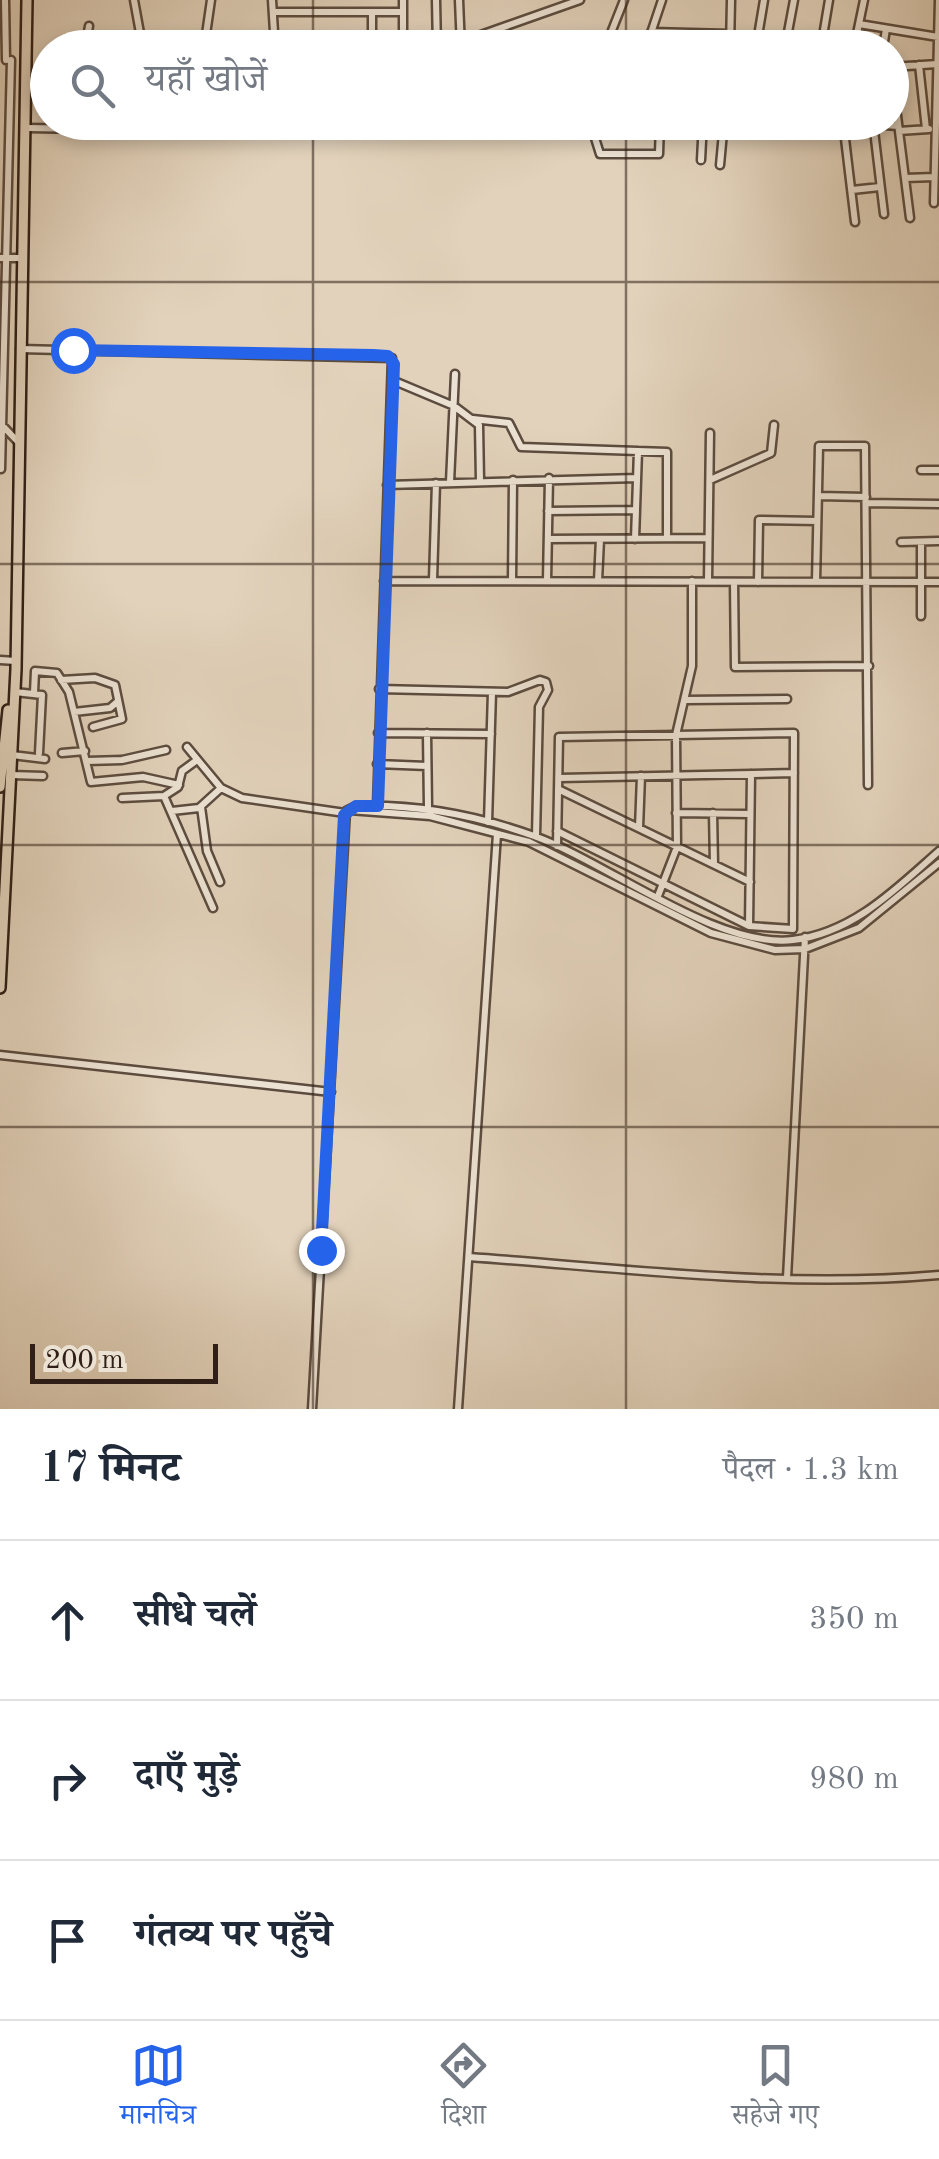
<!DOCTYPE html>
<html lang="hi">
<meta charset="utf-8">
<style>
body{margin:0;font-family:"Old Standard TT","Noto Serif Devanagari",serif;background:#f2f2f3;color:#1f2937}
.scale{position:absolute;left:30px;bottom:25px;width:188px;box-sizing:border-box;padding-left:10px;border:5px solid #2f1f16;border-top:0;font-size:28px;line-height:35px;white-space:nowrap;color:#2f1f16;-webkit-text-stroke:8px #ece2d3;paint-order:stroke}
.stop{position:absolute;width:30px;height:30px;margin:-22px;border:8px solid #2563eb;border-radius:50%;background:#fff}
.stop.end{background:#2563eb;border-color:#fff;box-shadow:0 2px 10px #0008}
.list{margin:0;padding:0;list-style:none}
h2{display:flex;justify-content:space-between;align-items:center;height:130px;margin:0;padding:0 40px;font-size:42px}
h2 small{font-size:32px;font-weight:400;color:#747a83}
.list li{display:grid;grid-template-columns:65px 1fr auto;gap:30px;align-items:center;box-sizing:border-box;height:160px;padding:0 40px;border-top:2px solid #e0e1e3}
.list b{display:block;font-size:38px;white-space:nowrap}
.list em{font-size:32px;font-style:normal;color:#747a83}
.icon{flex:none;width:55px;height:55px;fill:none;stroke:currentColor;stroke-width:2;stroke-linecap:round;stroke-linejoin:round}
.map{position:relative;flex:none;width:939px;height:1409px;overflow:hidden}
.search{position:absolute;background:#fff;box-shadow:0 5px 15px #0003;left:30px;right:30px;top:30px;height:110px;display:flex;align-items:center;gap:25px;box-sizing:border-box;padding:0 35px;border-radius:55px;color:#747a83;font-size:38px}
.sheet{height:610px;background:#fff}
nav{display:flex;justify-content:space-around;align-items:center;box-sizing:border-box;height:140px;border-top:2px solid #e0e1e3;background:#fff;font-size:28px;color:#747a83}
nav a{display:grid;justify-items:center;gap:5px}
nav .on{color:#2563eb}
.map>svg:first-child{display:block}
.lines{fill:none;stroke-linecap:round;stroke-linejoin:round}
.minor-casing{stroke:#5c4c3f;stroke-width:11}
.major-casing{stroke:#2f1f16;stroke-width:14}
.minor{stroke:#ece2d3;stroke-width:6}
.major{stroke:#e2d2bb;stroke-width:9}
.route{stroke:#2563eb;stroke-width:12}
.grid{fill:none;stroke:#2f1f16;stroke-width:2.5;stroke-opacity:0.55}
</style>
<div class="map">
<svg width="939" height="1409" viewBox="0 0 939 1409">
<rect width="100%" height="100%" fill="#e2d2bb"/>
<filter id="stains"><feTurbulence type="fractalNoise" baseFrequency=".002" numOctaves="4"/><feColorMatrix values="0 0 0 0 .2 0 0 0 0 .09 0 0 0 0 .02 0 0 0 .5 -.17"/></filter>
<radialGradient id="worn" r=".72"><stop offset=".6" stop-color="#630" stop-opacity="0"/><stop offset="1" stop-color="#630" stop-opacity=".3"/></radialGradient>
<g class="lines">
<defs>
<path id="minor" d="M5 0 6 60
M134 0 142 44
M272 0 275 48
M403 0V48
M436 0 437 48
M459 0 461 48
M273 12H403
M372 12V48
M859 24 938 37
M651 32 730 34
M461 42 580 0
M757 45 770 48
M85 48 89 26
M204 48 211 0
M605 48 624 0
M646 48 662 0
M730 48 731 0
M756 48 764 0
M785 48 794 0
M821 48 829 0
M854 48 864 0
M883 48 886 29
M919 65 926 129
M892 67 937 64
M892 76 910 218
M590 122 600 154H659L660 122
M843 122 855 222
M844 122 898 126
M873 122 884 214
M28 128 87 129V122
M590 128 660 127
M899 131 929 129
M701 160 703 122
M720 165 724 122
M905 178 934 177
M852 190 880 187
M934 203 939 0
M0 258H21
M20 349 392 358 377 805
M392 380 454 406 479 425 480 481
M473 419 509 423 521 447 667 452V538
M1 424 20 444
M1 469 11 60
M921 470H939
M710 480 771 453 774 425
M450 482 455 374
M387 485 637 478
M818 496 866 497
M866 503 939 504
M548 511 636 510
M548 539 708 538
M635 539 638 451
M901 542 938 541
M921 542V616
M433 580 436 483
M384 581 939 582
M512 581 513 480
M547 581 549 478
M598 581 600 539
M708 581 710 433
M734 582 735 667 869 666
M758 582 759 520 817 521
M816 582 819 446H865L868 785
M0 660 16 661
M61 680 95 678 115 685 122 719 93 727
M379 689 508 692 540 680 546 682 548 690 539 707 536 836
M15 692 42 695 39 753
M34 693 35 671 57 673 69 692 91 782 143 777 179 785
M686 700 787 699
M74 712 110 708 117 702
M378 733 491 734
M427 733 428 807
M187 747 221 788 242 798 345 813
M62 753 85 751
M12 755 45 759
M87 761 122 760 166 750
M377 764 427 766
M11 775 43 776
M560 778 794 773
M560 790 750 882
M164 796 178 787 182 771 197 760
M122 798 164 796 213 908
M201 807 207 851 220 882
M349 810 430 816 529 842 711 933 775 950 805 949 859 928 939 863
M172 811 199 808 221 788
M676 813 750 814
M713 813 714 864
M488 822 492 692
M639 828 641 776
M557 846 559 737 794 733 793 929 749 926 557 831
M658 896 677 847 676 735 692 666V581
M749 926 751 774
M0 1055 331 1092
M469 1257C624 1268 783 1289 939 1275
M787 1278 805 937
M312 1409 346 811 356 806C418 804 476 815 534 836 607 862 717 949 793 940 853 933 896 889 939 851
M458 1409 497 834"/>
<path id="major" d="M0 787 8 710
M0 988 16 669 27 0"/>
</defs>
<use href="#minor" class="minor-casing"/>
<use href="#major" class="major-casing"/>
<use href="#minor" class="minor"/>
<use href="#major" class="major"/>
</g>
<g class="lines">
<path class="route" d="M73 350 373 355 388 356 394 364 378 806H356L344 815 321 1250"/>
</g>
<path class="grid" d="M313 0V48M626 0V48M313 122V1409M626 122V1409M0 282H939M0 564H939M0 845H939M0 1127H939"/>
<rect width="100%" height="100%" filter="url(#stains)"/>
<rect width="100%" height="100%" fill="url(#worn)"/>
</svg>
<div class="scale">200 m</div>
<div class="stop" style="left:73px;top:350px"></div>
<div class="stop end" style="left:321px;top:1250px"></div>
<div class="search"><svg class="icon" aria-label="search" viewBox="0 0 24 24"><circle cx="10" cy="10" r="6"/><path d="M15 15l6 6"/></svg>यहाँ खोजें</div>
</div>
<section class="sheet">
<h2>17 मिनट<small>पैदल · 1.3 km</small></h2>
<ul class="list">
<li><svg class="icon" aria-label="ahead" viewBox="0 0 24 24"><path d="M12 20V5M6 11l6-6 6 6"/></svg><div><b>सीधे चलें</b></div><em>350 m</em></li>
<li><svg class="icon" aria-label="right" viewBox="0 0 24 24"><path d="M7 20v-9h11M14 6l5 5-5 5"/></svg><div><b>दाएँ मुड़ें</b></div><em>980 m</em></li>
<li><svg class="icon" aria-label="arrive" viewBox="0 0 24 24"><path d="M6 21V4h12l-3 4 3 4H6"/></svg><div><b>गंतव्य पर पहुँचे</b></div></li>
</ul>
</section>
<nav>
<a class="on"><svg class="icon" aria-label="map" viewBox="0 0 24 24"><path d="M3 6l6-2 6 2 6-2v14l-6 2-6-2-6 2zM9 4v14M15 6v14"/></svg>मानचित्र</a>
<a><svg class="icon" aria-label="directions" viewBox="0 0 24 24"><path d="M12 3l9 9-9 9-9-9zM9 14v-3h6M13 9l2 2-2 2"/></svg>दिशा</a>
<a><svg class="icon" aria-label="saved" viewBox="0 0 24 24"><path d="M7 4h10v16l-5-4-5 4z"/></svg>सहेजे गए</a>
</nav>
